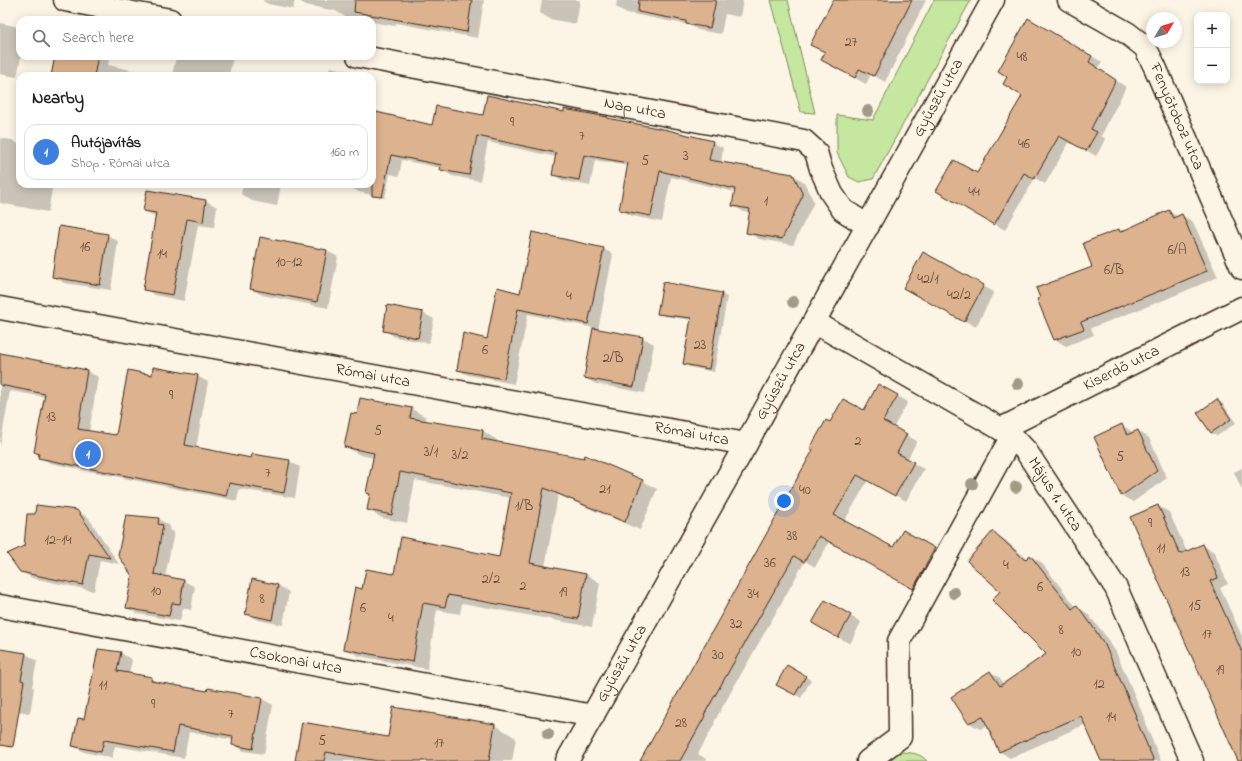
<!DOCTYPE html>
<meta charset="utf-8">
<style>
body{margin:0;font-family:"Indie Flower",sans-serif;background:#f2f2f2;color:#222}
.controls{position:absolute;right:12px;top:12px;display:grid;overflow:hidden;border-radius:8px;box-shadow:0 2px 10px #0003}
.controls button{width:36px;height:36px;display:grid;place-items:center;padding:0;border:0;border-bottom:1px solid #e0e0e0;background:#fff;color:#222;font:20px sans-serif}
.compass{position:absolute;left:1146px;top:12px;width:36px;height:36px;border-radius:50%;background:#fff;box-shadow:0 2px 10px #0003;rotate:52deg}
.you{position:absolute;left:784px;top:501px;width:14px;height:14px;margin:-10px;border:3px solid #fff;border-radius:50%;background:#1a73e8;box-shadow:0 0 0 6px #1a73e833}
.badge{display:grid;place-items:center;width:26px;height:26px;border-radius:50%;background:#1a73e8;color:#fff;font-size:13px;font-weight:700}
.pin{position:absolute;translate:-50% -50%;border:2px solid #fff;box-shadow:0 1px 4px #0006}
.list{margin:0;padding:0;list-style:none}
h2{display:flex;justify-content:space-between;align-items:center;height:52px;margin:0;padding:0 16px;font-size:17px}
h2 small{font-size:13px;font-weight:400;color:#767676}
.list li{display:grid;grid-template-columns:26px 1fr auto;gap:12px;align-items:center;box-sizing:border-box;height:56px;margin:0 8px 8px;padding:0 8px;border:1px solid #e0e0e0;border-radius:12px}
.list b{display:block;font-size:15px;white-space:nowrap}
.list p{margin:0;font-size:13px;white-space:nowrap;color:#767676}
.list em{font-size:13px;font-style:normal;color:#767676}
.icon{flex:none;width:22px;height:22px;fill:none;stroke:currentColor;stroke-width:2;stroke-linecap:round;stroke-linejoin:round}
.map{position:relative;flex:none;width:1242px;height:761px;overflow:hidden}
.search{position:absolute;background:#fff;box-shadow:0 2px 10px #0003;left:16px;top:16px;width:360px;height:44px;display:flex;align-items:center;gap:10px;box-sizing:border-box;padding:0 14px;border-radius:12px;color:#767676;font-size:15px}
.panel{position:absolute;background:#fff;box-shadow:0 2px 10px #0003;left:16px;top:72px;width:360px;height:116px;border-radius:12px}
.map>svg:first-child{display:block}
.green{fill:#c5e7a0;stroke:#80885f}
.shadow{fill:#0003}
.building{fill:#ddb28e;stroke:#3b2a1e}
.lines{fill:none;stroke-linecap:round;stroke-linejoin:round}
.street-casing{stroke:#3b2a1e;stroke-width:25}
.street{stroke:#fcf5e5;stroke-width:22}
.tree{fill:#a19a86}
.labels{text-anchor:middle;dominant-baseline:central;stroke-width:3;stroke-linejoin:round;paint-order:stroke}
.number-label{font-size:14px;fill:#644c3a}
.street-label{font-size:16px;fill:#3b2a1e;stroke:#fcf5e5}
</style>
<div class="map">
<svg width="1242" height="761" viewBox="0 0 1242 761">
<rect width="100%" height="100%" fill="#fcf5e5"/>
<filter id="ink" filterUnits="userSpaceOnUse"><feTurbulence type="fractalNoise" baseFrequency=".025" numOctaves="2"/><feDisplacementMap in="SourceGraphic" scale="8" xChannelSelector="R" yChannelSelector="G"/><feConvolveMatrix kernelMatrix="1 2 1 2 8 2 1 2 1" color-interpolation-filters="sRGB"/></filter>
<g filter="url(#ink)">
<path class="green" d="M771 0H788L815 113 801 112Z
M934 0H971L873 179 859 182 849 177 837 153V115L873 120Z
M902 752C912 753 920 753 927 761H887L891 757Z"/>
<path class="shadow" d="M263 0H295L293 9 268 4 263 1Z
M297 0H484L478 38 396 23 395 26 372 22V20H359L347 18 336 11 306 5Z
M542 0H580L576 24 550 19 540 13Z
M615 0H743L740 17 725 14 721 34 698 30 689 25 627 13 616 7 617 0Z
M834 0H926L885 82 871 74 866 84 833 66 826 52Z
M1029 20 1102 62 1098 69 1126 87 1101 136 1106 139 1096 156 1070 141 1045 184 1035 178 1005 230 938 190 978 174 1023 95 1009 77Z
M0 23 14 26 20 29 21 56 17 77 0 74Z
M56 56H110L108 65 149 74 153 76H52Z
M176 56H233L229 76H172Z
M330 67 357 73 363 76H315L316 73 328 75Z
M565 110 607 118 611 120 712 142 723 148 721 163 793 175 804 182 814 202 793 245 759 239 747 232 751 213 744 212 733 206 735 192 671 177 662 222 632 216 620 210 628 166 595 160 590 186 564 181 553 175 556 157 488 142 480 181 452 176 441 169V168L402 160 399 176 390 174 385 198 359 192 348 186V184H372V113L433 126 484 116 564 113Z
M0 138 12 140 20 145V184H53L48 212 0 203Z
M243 184H281L277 206 252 201 241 194Z
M206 201 217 207 214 227 198 225 184 301 155 295 144 289 157 217 144 211Z
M1169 211 1178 217 1182 215 1193 222 1218 277 1164 300 1091 328 1094 335 1066 346 1054 339 1093 267 1119 231 1122 232Z
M107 235 118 241 111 290 64 283 53 276Z
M261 238 327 251 338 257 328 308 262 295 251 289Z
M603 249 613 254 598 330 643 338 654 344 645 393 596 384 585 378 594 328 528 314 514 384 468 375 458 370 488 340 521 294Z
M664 283 722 294 727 297 714 372 689 367 684 364 692 320 664 316 658 313Z
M983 286 994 292 976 327 916 294Z
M388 306 423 313 434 319 429 343 395 337 384 330Z
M0 354 87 371 98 377 89 432 117 437 153 376H197L208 382 196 448 252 459 289 461 300 467 295 498 239 489 237 501 50 463 39 457 40 455 35 452 45 397 10 391 0 447Z
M879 385 908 402 893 428 917 441 907 460 924 469 906 501 868 480 844 522 893 549 903 531 945 555 924 594 830 541 815 567 805 561 714 722 715 723 698 754 706 759V760L707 761H641L831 423 864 412Z
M361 399 412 409 426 417 425 422 483 431 497 440V443L642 481 657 489 640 530 558 495 545 567 586 574 600 583 592 627 462 603 460 614 437 610 427 669 359 656 344 648 395 575 500 558 511 498 415 480 407 523 382 518 368 510 371 495 367 493 374 458 360 455 346 447 358 415Z
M1217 400 1222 403 1236 423 1217 436 1212 433 1198 413Z
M1122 425 1134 433 1138 431 1149 438 1167 478 1133 502 1122 496 1095 437Z
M1242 468V490L1234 472Z
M1158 506 1169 512 1187 552 1203 545 1214 552 1228 584 1220 588 1242 636V761H1239Z
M76 511 88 517 119 564 100 560 94 591 32 578 20 571Z
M159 519 170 526 169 530 174 532 165 577 184 581 195 587 191 610 183 608 180 621 138 614 127 607Z
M993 533 1004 539 1027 559 1030 556 1041 562 1076 607H1077L1087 613 1102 631 1116 652 1146 722 1145 723 1161 761H1102L1086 724 1010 758 999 751 988 725 980 729 969 723 952 697 990 672 1000 678 1004 684 1048 655 1001 591Z
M278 585 289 592 283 625 258 620 246 614Z
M826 602 861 622 850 644 814 623Z
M0 649 26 654 37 661 32 687 34 688 30 713 6 709 0 717Z
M121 653 132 660 129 674 152 678 161 684 208 692 209 689 262 699 273 705 264 754 244 751 233 744 234 740 189 732 184 758 115 746 112 758 84 752 73 746 85 720Z
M787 666 811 680 801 698 778 684Z
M303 723 389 738 495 725 516 738 512 761H296Z"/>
<path class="building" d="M355 0H472L467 32 354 12Z
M639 0H716L710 28 686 24V21L638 12Z
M833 0H912L874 76 859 69 855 78 821 60 825 52 810 45Z
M1028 18 1092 56 1089 62 1116 80 1091 129 1097 132 1086 151 1059 136 1034 179 1024 173 994 225 936 191 954 160 977 173 1022 96 1003 84 1007 77 998 71Z
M55 56H98L94 76H51Z
M487 95 564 112V109L608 117 607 118 668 130 713 141 709 160 793 174 803 195 782 239 746 233 750 209 732 206 735 189 660 171 651 216 619 210 628 163 584 155 579 180 552 175 556 153 477 136 469 175 440 170 441 165 391 155 382 197 372 196V111L432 125 436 106 483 115Z
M147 190 206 200 203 222 187 219 173 295 143 290 156 213 143 211Z
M1169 210 1173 218 1182 214 1207 271 1157 292 1081 322 1084 329 1054 340 1037 299 1040 298 1036 288 1092 267 1083 243 1119 229 1120 232Z
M59 226 108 234 100 285 52 277Z
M532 232 604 248 588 324 518 309 504 379 457 370 463 333 487 339 497 287 520 293Z
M260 237 327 250 317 302 250 289Z
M923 252 984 285 964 322 903 288Z
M663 282 722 293 709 369 683 364 691 318 657 314Z
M387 305 423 312 418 338 383 331Z
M593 328 643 337 634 387 584 378Z
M0 353 87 370 78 429 116 435 128 370 152 375 153 367 198 375 185 445 251 458 252 454 290 460 284 493 229 483 226 496 38 458 39 454 34 452 45 394 0 385Z
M878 384 898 395 883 421 907 434 897 453 914 462 895 496 857 475 834 515 893 547 903 530 935 548 913 589 819 536 804 562 794 556 704 715 705 716 680 761H640L813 450 810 448 826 420 830 422 843 399 864 410Z
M360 398 412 408 410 418 483 430 482 439 584 458 585 455 643 480 625 522 544 488 530 563 586 574 578 619 448 595 445 607 423 603 413 662 343 649 355 587 362 589 366 569 394 574 401 537 499 557 511 493 400 472 392 515 367 510 370 494 366 493 374 453 344 447 351 413 357 414Z
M1217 399 1231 419 1211 433 1197 413Z
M1122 424 1127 435 1138 430 1157 471 1121 496 1094 437Z
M36 505 77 510 110 558 89 554 83 585 20 572 7 554 24 546 27 514H35Z
M1158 505 1180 554 1203 544 1218 578 1210 581 1242 652V761H1238L1130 517Z
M126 515 159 518 158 524 163 525 154 574 184 580 180 604 172 603 169 616 126 608 132 576 118 555Z
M993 531 1025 560 1030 555 1072 609 1077 605 1091 624 1105 645 1136 716 1135 717 1154 761H1101L1081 716 999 752 983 717 968 723 951 697 990 671 1000 686 1046 654 992 600 1000 591 967 561Z
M252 579 278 585 272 620 245 614Z
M825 600 851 615 838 638 812 623Z
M0 649 26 653 21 680 24 681 13 747 0 745Z
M98 649 121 652 117 671 152 677 151 681 207 691 208 688 262 698 253 749 232 745 233 736 178 726 173 752 104 740 101 752 72 746 78 718 84 719Z
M787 665 806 676 795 695 776 685Z
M393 707 495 724 489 761H378L326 752 324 761H295L302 722 388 737Z"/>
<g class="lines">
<defs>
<g id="street">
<path d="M65 0 170 20"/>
<path id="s1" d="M1069 0 1127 33 1145 47 1155 67 1242 268"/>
<path id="s2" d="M358 56 804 141 816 152 821 169 832 194 843 210 868 226"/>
<path id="s3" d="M0 308 746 444"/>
<path id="s4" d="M814 322 1001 429 1012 436 1026 451 1116 588 1192 761"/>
<path id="s5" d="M1001 429 1242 308"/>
<path id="s6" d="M0 606 593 716"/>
<path id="s7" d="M567 761 746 444 993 0"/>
<path d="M868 761 900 737 899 641 1012 436"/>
</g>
</defs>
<use href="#street" class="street-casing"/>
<use href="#street" class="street"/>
</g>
<g class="tree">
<circle cx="868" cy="111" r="6"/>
<circle cx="793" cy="302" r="6"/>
<circle cx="1018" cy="384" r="6"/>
<circle cx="972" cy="484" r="6"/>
<circle cx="1016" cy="487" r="6"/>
<circle cx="954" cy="593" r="6"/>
<circle cx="548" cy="734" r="6"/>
</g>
</g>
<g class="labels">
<g class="number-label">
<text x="851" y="42">27</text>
<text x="1022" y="57">48</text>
<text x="512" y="122">9</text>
<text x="582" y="136">7</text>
<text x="1024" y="144">46</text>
<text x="686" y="156">3</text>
<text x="645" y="161">5</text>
<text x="974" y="192">44</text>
<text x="766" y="201">1</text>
<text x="85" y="247">16</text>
<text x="1177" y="250">6/A</text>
<text x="162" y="254">14</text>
<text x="289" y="262">10-12</text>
<text x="1114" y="270">6/B</text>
<text x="928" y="279">42/1</text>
<text x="959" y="295">42/2</text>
<text x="569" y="296">4</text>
<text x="700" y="345">23</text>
<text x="485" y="350">6</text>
<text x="613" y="358">2/B</text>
<text x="171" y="395">9</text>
<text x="51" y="417">13</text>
<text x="378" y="431">5</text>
<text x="858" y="441">2</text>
<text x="431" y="452">3/1</text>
<text x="460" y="455">3/2</text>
<text x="1120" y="457">5</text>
<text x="268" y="473">7</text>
<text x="605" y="489">21</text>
<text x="805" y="490">40</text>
<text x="524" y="506">1/B</text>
<text x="1150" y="523">9</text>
<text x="792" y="536">38</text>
<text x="58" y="540">12-14</text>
<text x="1161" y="548">11</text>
<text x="770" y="563">36</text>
<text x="1006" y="565">4</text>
<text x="1185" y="572">13</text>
<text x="491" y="579">2/2</text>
<text x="523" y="586">2</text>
<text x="1040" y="587">6</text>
<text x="156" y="591">10</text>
<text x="563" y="592">19</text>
<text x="753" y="594">34</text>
<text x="262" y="599">8</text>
<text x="1195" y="606">15</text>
<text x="363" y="608">6</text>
<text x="391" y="618">4</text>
<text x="736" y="624">32</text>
<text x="1061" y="630">8</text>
<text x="1207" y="634">17</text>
<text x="1076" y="652">10</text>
<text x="718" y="655">30</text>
<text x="1220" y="670">19</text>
<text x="1099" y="684">12</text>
<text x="103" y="685">11</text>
<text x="153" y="704">9</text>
<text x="231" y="714">7</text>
<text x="1111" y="717">14</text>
<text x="681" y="723">28</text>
<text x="322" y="741">5</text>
<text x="439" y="743">17</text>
</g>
<g class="street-label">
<text stroke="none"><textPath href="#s7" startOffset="760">Gyűszű utca</textPath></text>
<text stroke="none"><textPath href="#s2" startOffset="282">Nap utca</textPath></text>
<text stroke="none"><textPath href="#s1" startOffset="166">Fenyőtoboz utca</textPath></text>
<text stroke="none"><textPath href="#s5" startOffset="135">Kiserdő utca</textPath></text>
<text stroke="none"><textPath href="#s3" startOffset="379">Római utca</textPath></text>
<text stroke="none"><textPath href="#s7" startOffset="436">Gyűszű utca</textPath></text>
<text stroke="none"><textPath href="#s3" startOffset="703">Római utca</textPath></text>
<text stroke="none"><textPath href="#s4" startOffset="301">Május 1. utca</textPath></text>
<text stroke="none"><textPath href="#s6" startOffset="301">Csokonai utca</textPath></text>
<text stroke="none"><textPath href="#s7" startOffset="112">Gyűszű utca</textPath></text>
</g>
</g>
</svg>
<div class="controls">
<button>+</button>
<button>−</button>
</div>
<svg class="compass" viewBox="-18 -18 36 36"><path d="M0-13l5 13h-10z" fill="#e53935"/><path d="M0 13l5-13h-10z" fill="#767676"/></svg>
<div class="you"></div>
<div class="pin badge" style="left:88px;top:454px;background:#3f7fe0">1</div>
<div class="search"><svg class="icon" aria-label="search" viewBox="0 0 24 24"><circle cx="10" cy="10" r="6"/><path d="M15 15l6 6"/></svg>Search here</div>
<section class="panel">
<h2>Nearby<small></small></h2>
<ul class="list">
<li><span class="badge" style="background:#3f7fe0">1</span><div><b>Autójavítás</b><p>Shop · Római utca</p></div><em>160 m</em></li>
</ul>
</section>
</div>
